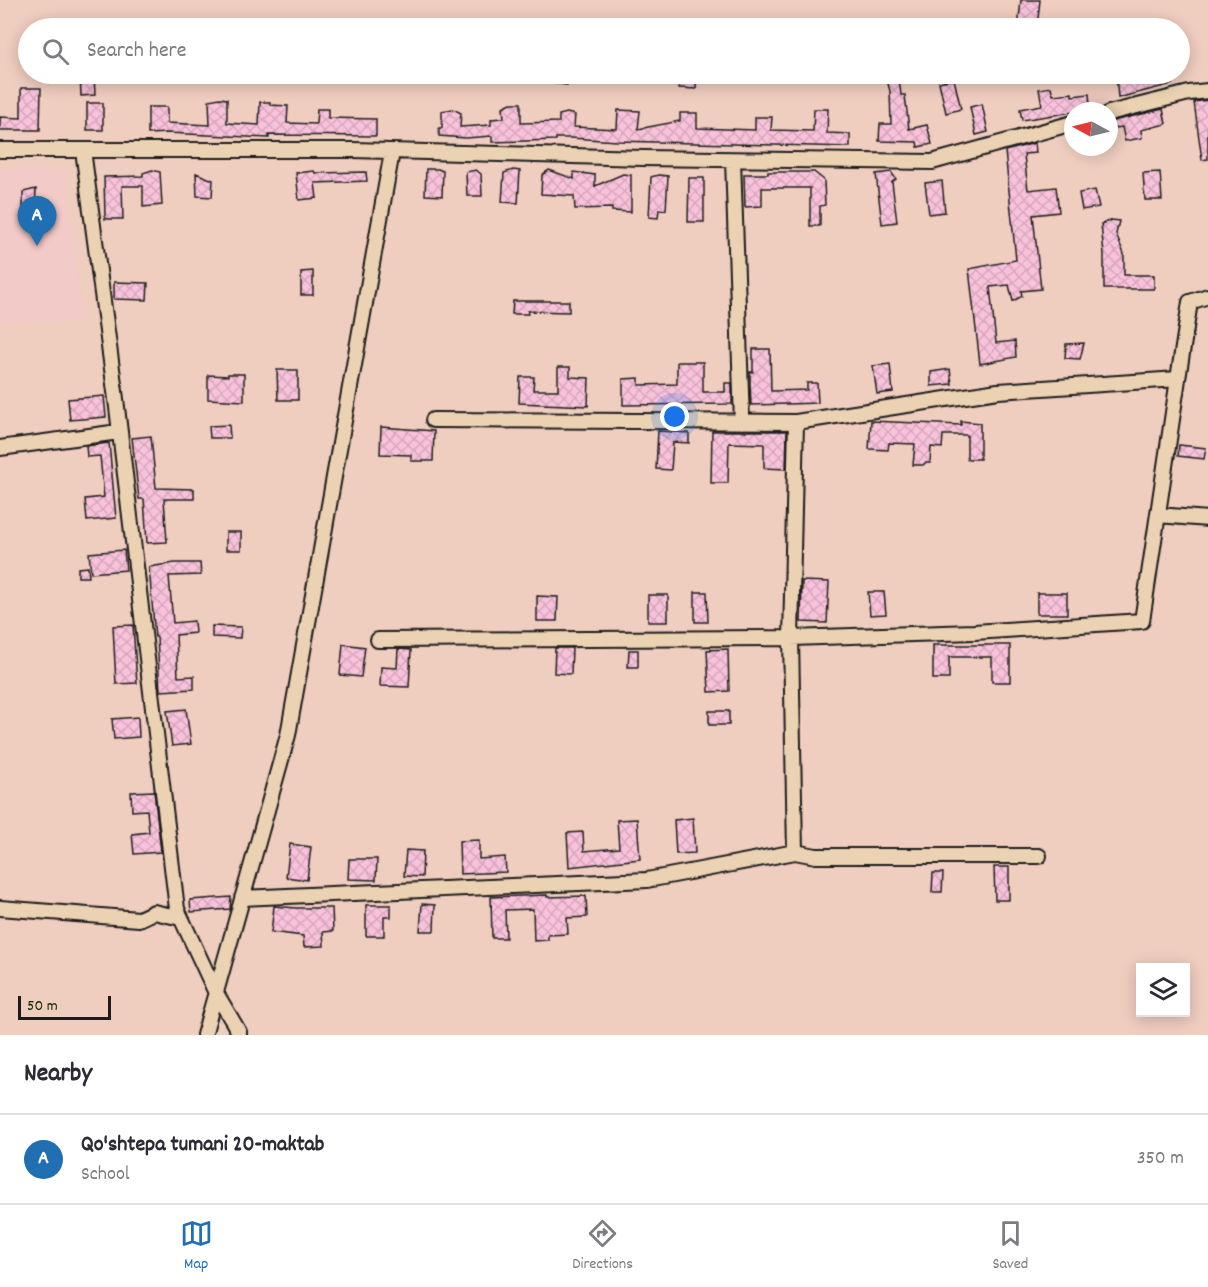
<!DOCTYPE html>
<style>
body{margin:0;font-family:Dekko,sans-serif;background:#f2f2f3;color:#2b2b33}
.controls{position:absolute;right:18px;bottom:18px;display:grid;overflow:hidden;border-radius:0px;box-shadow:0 3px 15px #0003}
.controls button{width:54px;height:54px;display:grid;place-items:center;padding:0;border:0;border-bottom:2px solid #e1e1e2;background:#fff;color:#2b2b33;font:30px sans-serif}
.compass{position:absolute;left:1064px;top:102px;width:54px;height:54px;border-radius:50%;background:#fff;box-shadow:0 3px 15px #0003;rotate:277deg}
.scale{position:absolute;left:18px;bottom:15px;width:93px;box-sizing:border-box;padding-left:6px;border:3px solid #1c1c1c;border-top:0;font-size:16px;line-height:21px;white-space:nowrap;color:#1c1c1c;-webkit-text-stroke:4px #ebd2b3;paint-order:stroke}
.you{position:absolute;left:675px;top:417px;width:21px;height:21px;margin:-15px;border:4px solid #fff;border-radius:50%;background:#1a73e8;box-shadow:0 0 0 9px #1a73e833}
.badge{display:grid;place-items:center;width:39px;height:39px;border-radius:50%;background:#1f6fb2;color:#fff;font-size:20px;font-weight:700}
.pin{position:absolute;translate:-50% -50px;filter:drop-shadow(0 2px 3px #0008)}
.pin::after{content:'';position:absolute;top:32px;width:21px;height:18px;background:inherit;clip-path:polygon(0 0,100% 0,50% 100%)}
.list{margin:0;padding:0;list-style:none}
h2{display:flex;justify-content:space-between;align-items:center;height:78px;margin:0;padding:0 24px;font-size:26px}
h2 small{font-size:20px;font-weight:400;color:#7c7c81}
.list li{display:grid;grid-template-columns:39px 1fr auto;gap:18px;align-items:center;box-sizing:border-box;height:90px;padding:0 24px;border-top:2px solid #e1e1e2}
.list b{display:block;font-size:22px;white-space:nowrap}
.list p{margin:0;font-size:20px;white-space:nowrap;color:#7c7c81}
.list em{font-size:20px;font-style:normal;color:#7c7c81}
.icon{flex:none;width:33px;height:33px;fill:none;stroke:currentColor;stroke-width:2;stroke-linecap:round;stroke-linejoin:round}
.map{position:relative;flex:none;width:1208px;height:1035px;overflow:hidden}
.search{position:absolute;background:#fff;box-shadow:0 3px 15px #0003;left:18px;right:18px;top:18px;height:66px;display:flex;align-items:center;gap:15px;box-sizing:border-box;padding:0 21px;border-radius:33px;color:#7c7c81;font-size:22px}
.sheet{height:168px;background:#fff}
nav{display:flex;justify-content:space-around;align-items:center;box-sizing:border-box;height:84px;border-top:2px solid #e1e1e2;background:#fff;font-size:16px;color:#7c7c81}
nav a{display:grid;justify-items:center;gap:3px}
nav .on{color:#1f6fb2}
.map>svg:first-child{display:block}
.built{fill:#f2cac7}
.building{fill:url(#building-cross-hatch);stroke:#1c1c1c;stroke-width:1.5}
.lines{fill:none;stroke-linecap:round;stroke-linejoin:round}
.street-casing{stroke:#1c1c1c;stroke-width:18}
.street{stroke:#ebd2b3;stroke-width:14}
</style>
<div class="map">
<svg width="1208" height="1035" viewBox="0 0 1208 1035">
<defs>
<pattern id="building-cross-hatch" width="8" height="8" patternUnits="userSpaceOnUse" patternTransform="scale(1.5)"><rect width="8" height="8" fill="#f9c2db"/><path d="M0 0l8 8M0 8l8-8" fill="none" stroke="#d5a6bb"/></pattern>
</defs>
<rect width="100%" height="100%" fill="#efcdbf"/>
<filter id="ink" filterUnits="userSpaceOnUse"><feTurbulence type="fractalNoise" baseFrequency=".0167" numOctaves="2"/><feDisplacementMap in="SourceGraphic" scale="12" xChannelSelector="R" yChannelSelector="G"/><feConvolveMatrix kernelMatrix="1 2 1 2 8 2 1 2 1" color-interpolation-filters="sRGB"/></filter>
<g filter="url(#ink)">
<path class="built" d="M0 169 66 170 82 322H0Z"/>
<path class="building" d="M1021 0H1040L1037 28H1018Z
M80 74H94L95 95 81 96Z
M552 74H569L567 85 551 83Z
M680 74H697L696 89 679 88Z
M1116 74H1133L1135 80 1169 74 1172 84 1118 98Z
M899 78 901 95H905L909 129 927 125 932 144 918 147 917 142 879 141 880 124H891L890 91 887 80Z
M954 79 961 109 946 113 939 82Z
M1051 87 1053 95 1072 93V96L1089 94 1090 105 1077 109 1078 111 1073 112 1022 120 1020 109 1042 105 1039 89Z
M21 88H41L40 130H0V117L21 118Z
M220 98 227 99V123L259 125 260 102H270V105L288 106 287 123 316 124 317 109H328V118L376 119V136L269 135V138L167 133 148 134V107H167V123L210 125 209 100Z
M1208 100V159L1202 160 1194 102Z
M87 103H103V130H87Z
M511 103H521V123L559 122V115L567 113 575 115 574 127 617 129 618 110 640 111 638 129 680 121V113H697V128L755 130V117H772L771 130 813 131 814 109H828L827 133 850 134V147L617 141 571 138H556V140L492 142V136L466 138 439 136V128H442V111L453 109 461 113 460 127 491 125V119L504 118 503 107Z
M982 104 988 132 976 135 970 107Z
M1163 109 1166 124 1141 130 1142 138 1125 141 1122 127 1109 129V122Z
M1035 143 1036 153 1024 154 1028 190 1056 187 1059 212 1033 215 1041 289 1021 291 1022 296 1013 301 1009 285 990 287 996 343 1015 341 1016 357 980 364 969 269 1016 260 1005 151Z
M426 169H438L443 171 442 196 425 195Z
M152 170 160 172 162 205 143 207V186H122L123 219H105L104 177 143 176V173Z
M476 170 481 174 482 196H467L466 172Z
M513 170 520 171 518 203 502 202 504 173Z
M549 170 574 179V172L595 175V186L623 174 631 175V212L612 211V208L575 209 574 196 541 194 542 175Z
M314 171 315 173 366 172 367 181 315 183 317 198 299 200 296 173Z
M768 172H814L824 180 825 205 820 206V226H810V188H762V206L745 207 744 174H768Z
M891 172 896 179 892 182 897 222 882 224 876 174Z
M1160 172 1162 200H1145L1143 173Z
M196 173 213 180 212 197 197 196Z
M658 175 668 176 666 210 659 209 658 218 649 217 651 177Z
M689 178H704V222H688Z
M942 181 945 212 929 214 925 183Z
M36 189 35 214H23V192Z
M1095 190 1099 207 1082 210 1079 193Z
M1111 220 1119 221 1116 234 1124 254V275H1154V289H1104V254L1101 224Z
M313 271V295H301V272Z
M114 282 148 283 147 300 114 299Z
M513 301H569V312L528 311V314H512Z
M1084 343 1080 359 1065 358 1066 344Z
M753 349H770L771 391 807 390V383H817L818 403 751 405 750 383V372H753Z
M677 362H703V392H725V383H732V404L623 405V379L639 378V385L677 384Z
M890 364 893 392 877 394 873 366Z
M558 367H570V377L589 378 588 406 519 403 520 377H534L533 390H558Z
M950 369 952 384 931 386V372Z
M277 370H298V400H278Z
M228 374H244V401L208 399V375L228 376Z
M104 396 106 417 70 420 68 399Z
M871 421 961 425V421L980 423V459H967V435H943L942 448 931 447 930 463H925L923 465H913L915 444 889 443 888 450 869 449Z
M229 425 230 438H210L209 426Z
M381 427 434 431 433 461H411V455L380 454Z
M658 431 689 433V443L673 442 671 470 656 469Z
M712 431H787L786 469 764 468V444L729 443 728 483H711Z
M151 436 156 488 194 489V499H164L167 542 147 543 144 499H139L132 438Z
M109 443 116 518 87 521 85 499 104 497 100 456 87 457 86 446Z
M1179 445 1206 448 1204 459 1178 456Z
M226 532H241V550H226Z
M124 550 126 570 91 573 89 553Z
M175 563H200L201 575 169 576 173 623 194 621 195 633 176 635 178 677 194 676V689L160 691 157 637H155L149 567Z
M88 567 89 577H78V568Z
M802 581 829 582 827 623 801 622Z
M695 592H707L708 622H695Z
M868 592H884L886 614 870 615Z
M1037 593H1067V614H1037Z
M648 595H668V622H648Z
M537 596 558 597 557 621H537Z
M133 625 137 683 116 684 113 626Z
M212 626 241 627 240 638 212 637Z
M343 644 365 647 361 677 340 675Z
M933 645H1010V682H992V657H949V679H933Z
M555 648H572L571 674 554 673Z
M398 649 411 650 409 687 380 686 381 667 397 668Z
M728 649 729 691 709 692 707 650Z
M629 650H638V667H628Z
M186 709 191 744 172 746 167 711Z
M709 711H729V725H709Z
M138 717 139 737 114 739 112 719Z
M154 791 161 852 134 854 132 834 149 832 147 810 132 811 131 792Z
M693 818 695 853 676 854 674 820Z
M637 819 640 859 569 867 567 833 583 832 584 851 619 848 617 820Z
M479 840V859L505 857 506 872 460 874 459 841Z
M290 844 311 847 307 880 286 877Z
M406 850 423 851 422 877 404 876Z
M349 859H377L376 880 348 879Z
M994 867H1009V900H995Z
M933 873H943L942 892H932Z
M547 895V897L586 896 587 917 567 918 568 934 548 935V940L534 941 533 909 505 910 506 938H492L491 897Z
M231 897 230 909 191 912 190 900Z
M422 904 435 905 434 931H420Z
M366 905H391V917H384V936H366Z
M274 906 296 908H332L333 931 323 932 324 946 304 947 303 936 271 932Z"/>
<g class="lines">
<defs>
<path id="street" d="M1109 113 1189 93 1208 91
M0 150H353L643 158 932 162 1073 123
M83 150 116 399 177 909 216 993 239 1032V1035
M733 160 742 422
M796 422 998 391 1178 379 1190 302 1208 296
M0 448 119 432
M1158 515 1208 519
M378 640 791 638 974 632 1142 621 1178 379
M795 852 816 856H1039
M242 898 647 880 795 852 791 638 796 422 433 420
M0 908 139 919 154 912 181 918
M204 1035 288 735 392 152"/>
</defs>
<use href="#street" class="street-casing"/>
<use href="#street" class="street"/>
</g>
</g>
</svg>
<div class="controls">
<button><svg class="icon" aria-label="layers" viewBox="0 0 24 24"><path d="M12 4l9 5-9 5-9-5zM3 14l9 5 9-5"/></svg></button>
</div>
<svg class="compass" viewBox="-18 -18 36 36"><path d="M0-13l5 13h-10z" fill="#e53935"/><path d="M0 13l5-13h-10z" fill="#7c7c81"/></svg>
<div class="scale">50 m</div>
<div class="you"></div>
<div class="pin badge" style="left:37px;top:246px">A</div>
<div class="search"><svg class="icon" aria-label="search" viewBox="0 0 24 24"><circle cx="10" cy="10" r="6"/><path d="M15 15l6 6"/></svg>Search here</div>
</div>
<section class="sheet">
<h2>Nearby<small></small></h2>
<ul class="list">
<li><span class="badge">A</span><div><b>Qo'shtepa tumani 20-maktab</b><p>School</p></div><em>350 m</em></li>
</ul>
</section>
<nav>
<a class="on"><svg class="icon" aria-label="map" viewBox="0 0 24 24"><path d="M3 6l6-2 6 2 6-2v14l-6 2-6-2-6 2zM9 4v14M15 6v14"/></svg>Map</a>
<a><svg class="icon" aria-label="directions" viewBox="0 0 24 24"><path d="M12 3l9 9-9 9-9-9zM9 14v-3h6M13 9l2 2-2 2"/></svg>Directions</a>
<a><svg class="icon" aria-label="saved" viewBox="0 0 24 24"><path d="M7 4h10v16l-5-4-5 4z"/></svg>Saved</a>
</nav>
